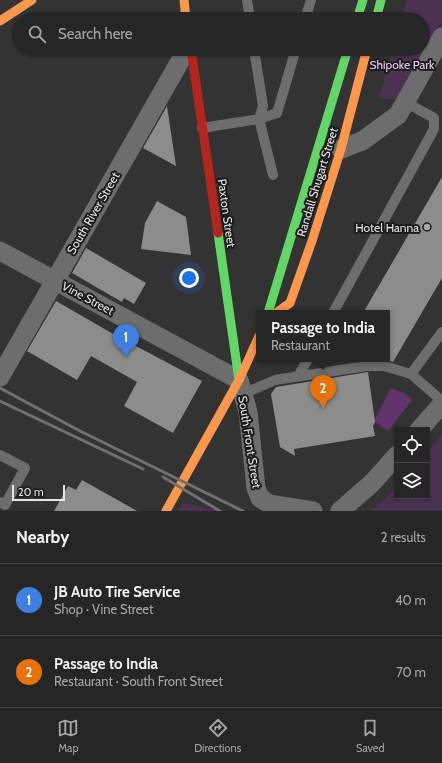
<!DOCTYPE html>
<meta charset="utf-8">
<style>
body{margin:0;font-family:Cabin,sans-serif;background:#2f2e2f;color:#f1f3f6}
.controls{position:absolute;right:12px;bottom:12px;display:grid;overflow:hidden;border-radius:0px;box-shadow:0 1px 3px #0004}
.controls button{width:36px;height:36px;display:grid;place-items:center;padding:0;border:0;border-bottom:1px solid #434344;background:#272627;color:#f1f3f6;font:20px sans-serif}
.scale{position:absolute;left:12px;bottom:10px;width:53px;box-sizing:border-box;padding-left:4px;border:2px solid #e6e5e6;border-top:0;font-size:11px;line-height:14px;white-space:nowrap;color:#e6e5e6;-webkit-text-stroke:3px #1b1b1c;paint-order:stroke}
.you{position:absolute;left:189px;top:278px;width:14px;height:14px;margin:-10px;border:3px solid #fff;border-radius:50%;background:#1a73e8;box-shadow:0 0 0 6px #1a73e833}
.badge{display:grid;place-items:center;width:26px;height:26px;border-radius:50%;background:#a8a7a8;color:#fff;font-size:13px;font-weight:700}
.pin{position:absolute;translate:-50% -33px;filter:drop-shadow(0 1px 2px #0008)}
.pin::after{content:'';position:absolute;top:21px;width:14px;height:12px;background:inherit;clip-path:polygon(0 0,100% 0,50% 100%)}
.popup{position:absolute;left:256px;top:310px;width:134px;height:52px;box-sizing:border-box;display:grid;place-content:center;border-radius:0px;background:#272627;filter:drop-shadow(0 1px 3px #0005);font-size:13px;white-space:nowrap;color:#a4a5a7}
.popup b{font-size:15px;color:#f1f3f6}
.popup::after{content:'';position:absolute;left:50%;top:100%;margin-left:-8px;border:8px solid transparent;border-top-color:#272627}
.list{margin:0;padding:0;list-style:none}
h2{display:flex;justify-content:space-between;align-items:center;height:52px;margin:0;padding:0 16px;font-size:17px}
h2 small{font-size:13px;font-weight:400;color:#a4a5a7}
.list li{display:grid;grid-template-columns:26px 1fr auto;gap:12px;align-items:center;box-sizing:border-box;height:72px;padding:0 16px;border-top:1px solid #434344}
.list b{display:block;font-size:15px;white-space:nowrap}
.list p{margin:0;font-size:13px;white-space:nowrap;color:#a4a5a7}
.list em{font-size:13px;font-style:normal;color:#a4a5a7}
.icon{flex:none;width:22px;height:22px;fill:none;stroke:currentColor;stroke-width:2;stroke-linecap:round;stroke-linejoin:round}
.map{position:relative;flex:none;width:442px;height:511px;overflow:hidden}
.search{position:absolute;background:#272627;box-shadow:0 1px 3px #0004;left:12px;right:12px;top:12px;height:44px;display:flex;align-items:center;gap:10px;box-sizing:border-box;padding:0 14px;border-radius:22px;color:#a4a5a7;font-size:15px}
.sheet{height:196px;background:#272627}
nav{display:flex;justify-content:space-around;align-items:center;box-sizing:border-box;height:56px;border-top:1px solid #434344;background:#272627;font-size:11px;color:#a4a5a7}
nav a{display:grid;justify-items:center;gap:2px}
nav .on{color:#a8a7a8}
.map>svg:first-child{display:block}
.green{fill:#4c3251}
.water{fill:#62336b}
.building{fill:#8c8c8c}
.lines{fill:none;stroke-linecap:round;stroke-linejoin:round}
.lane{stroke:#6e6d6e;stroke-width:10}
.street{stroke:#6e6d6e;stroke-width:19}
.fast{stroke:#63d668;stroke-width:9}
.slow{stroke:#ff974d;stroke-width:9}
.jam{stroke:#b3261e;stroke-width:9}
.rail{stroke:#707070;stroke-width:3}
.poi-dot{fill:#a8a7a8;stroke:#1b1b1c;stroke-width:1.5}
.labels{text-anchor:middle;dominant-baseline:central;stroke-width:4;stroke-linejoin:round;paint-order:stroke}
.park-label{font-size:12px;fill:#f2c5fa;stroke:#1b1b1c}
.street-label{font-size:12px;fill:#e6e5e6;stroke:#1b1b1c}
.poi-label{font-size:12px;fill:#e6e5e6;stroke:#1b1b1c;text-anchor:end}
</style>
<div class="map">
<svg width="442" height="511" viewBox="0 0 442 511">
<rect width="100%" height="100%" fill="#343334"/>
<path class="green" d="M407 0H442V22L397 100 379 98 393 49H423V19H402Z
M442 435V511H370L387 497 397 486V496H427V452Z
M182 503 224 511H178Z"/>
<path class="water" d="M391 388 406 394 412 400 388 431 374 421Z"/>
<path class="building" d="M167 106 176 166 143 148Z
M442 177V278L393 362 387 360V313H363Z
M157 201 186 217 191 255 141 249 145 223Z
M86 248 146 283 134 304 124 298 122 302 72 273Z
M56 301 115 335 202 381 173 433 124 406 137 382 91 356 77 380 27 351Z
M368 372 375 422 373 426 375 436 294 449 295 456 280 447 271 394 276 387Z
M82 480 137 511H54L68 486 76 490Z"/>
<g class="lines">
<path class="lane" d="M247 0 250 19
M305 19 311 0
M254 49 263 106 259 119 273 175
M202 128 259 119 277 113 296 49
M333 313 434 129V118L405 102
M411 374 442 332
M298 376 308 359
M243 394 275 380 367 366H384L411 374 442 401
M0 455 25 468 5 505 0 502"/>
<path class="street" d="M341 149 362 141 398 115 442 37
M0 251 239 380 248 412 256 488 260 498 269 504 313 511
M0 377 187 49
M419 430 442 404
M340 511 372 483 397 455"/>
<path class="fast" d="M357 19 363 0
M376 19 381 0
M218 233 239 380
M268 313 348 49"/>
<path class="slow" d="M184 0 186 19
M0 21 32 0
M276 313 290 303 312 241 341 149 367 49
M166 511 239 380 259 336"/>
<path class="jam" d="M191 49 218 233"/>
<path class="rail" d="M0 388 80 431 243 511
M0 401 143 469
M163 477 220 511"/>
</g>
<circle class="poi-dot" cx="427" cy="227" r="4"/>
<g class="labels">
<g class="park-label">
<text x="402" y="64">Shipoke Park</text>
</g>
<g class="street-label">
<text transform="translate(317 182) rotate(-73)">Randall Shugart Street</text>
<text transform="translate(93 213) rotate(-60)">South River Street</text>
<text transform="translate(227 213) rotate(82)">Paxton Street</text>
<text transform="translate(88 298) rotate(28)">Vine Street</text>
<text transform="translate(250 442) rotate(81)">South Front Street</text>
</g>
<g class="poi-label">
<text x="419" y="227">Hotel Hanna</text>
</g>
</g>
</svg>
<div class="controls">
<button><svg class="icon" aria-label="locate" viewBox="0 0 24 24"><circle cx="12" cy="12" r="6"/><path d="M12 2v4M12 18v4M2 12h4M18 12h4"/></svg></button>
<button><svg class="icon" aria-label="layers" viewBox="0 0 24 24"><path d="M12 4l9 5-9 5-9-5zM3 14l9 5 9-5"/></svg></button>
</div>
<div class="scale">20 m</div>
<div class="you"></div>
<div class="pin badge" style="left:126px;top:357px;background:#3f7fe0">1</div>
<div class="pin badge" style="left:323px;top:408px;background:#e8710a">2</div>
<div class="popup"><b>Passage to India</b>Restaurant</div>
<div class="search"><svg class="icon" aria-label="search" viewBox="0 0 24 24"><circle cx="10" cy="10" r="6"/><path d="M15 15l6 6"/></svg>Search here</div>
</div>
<section class="sheet">
<h2>Nearby<small>2 results</small></h2>
<ul class="list">
<li><span class="badge" style="background:#3f7fe0">1</span><div><b>JB Auto Tire Service</b><p>Shop · Vine Street</p></div><em>40 m</em></li>
<li><span class="badge" style="background:#e8710a">2</span><div><b>Passage to India</b><p>Restaurant · South Front Street</p></div><em>70 m</em></li>
</ul>
</section>
<nav>
<a class="on"><svg class="icon" aria-label="map" viewBox="0 0 24 24"><path d="M3 6l6-2 6 2 6-2v14l-6 2-6-2-6 2zM9 4v14M15 6v14"/></svg>Map</a>
<a><svg class="icon" aria-label="directions" viewBox="0 0 24 24"><path d="M12 3l9 9-9 9-9-9zM9 14v-3h6M13 9l2 2-2 2"/></svg>Directions</a>
<a><svg class="icon" aria-label="saved" viewBox="0 0 24 24"><path d="M7 4h10v16l-5-4-5 4z"/></svg>Saved</a>
</nav>
